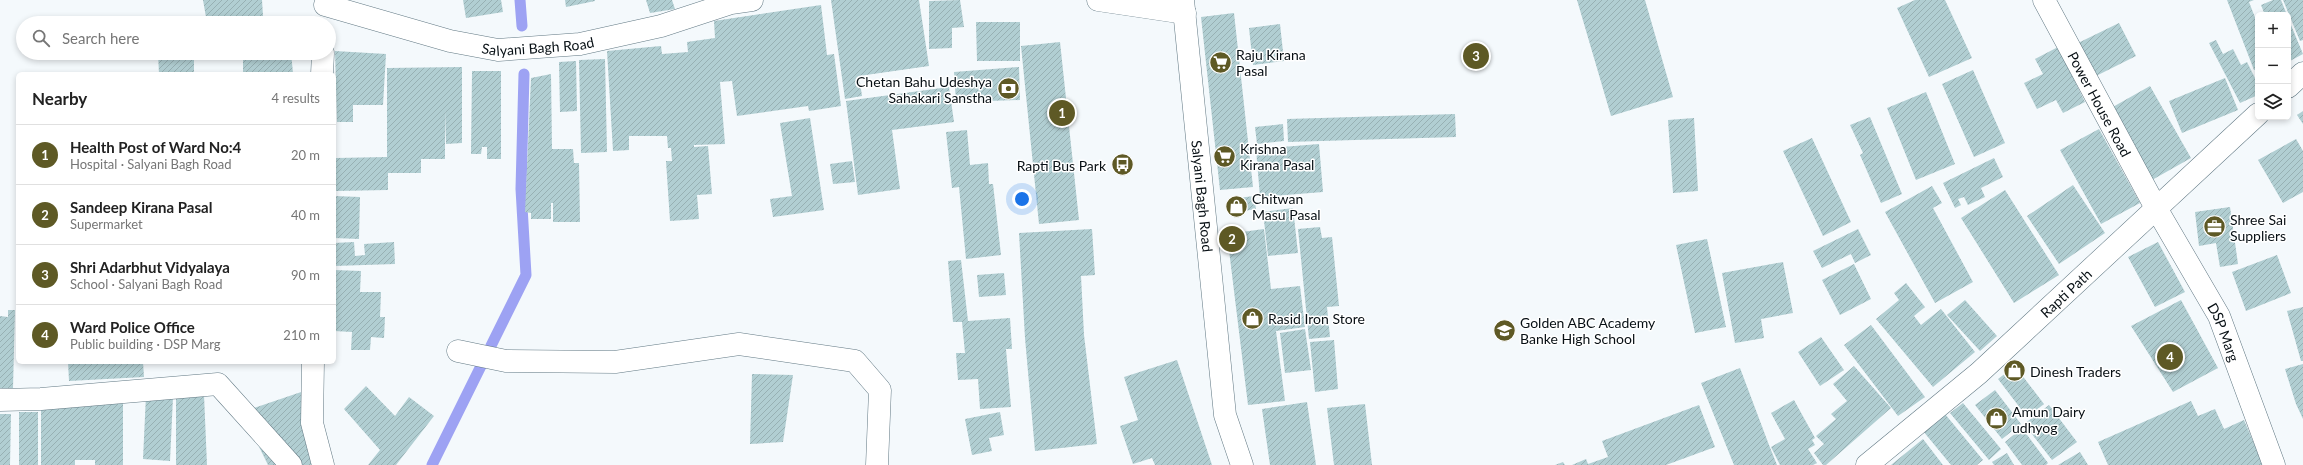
<!DOCTYPE html>
<meta charset="utf-8">
<style>
body{margin:0;font-family:Lato,sans-serif;background:#f2f2f2;color:#222}
.controls{position:absolute;right:12px;top:12px;display:grid;overflow:hidden;border-radius:6px;box-shadow:0 2px 6px #0003}
.controls button{width:36px;height:36px;display:grid;place-items:center;padding:0;border:0;border-bottom:1px solid #e0e0e0;background:#fff;color:#222;font:20px sans-serif}
.you{position:absolute;left:1022px;top:199px;width:14px;height:14px;margin:-10px;border:3px solid #fff;border-radius:50%;background:#1a73e8;box-shadow:0 0 0 6px #1a73e833}
.badge{display:grid;place-items:center;width:26px;height:26px;border-radius:50%;background:#5e5925;color:#fff;font-size:13px;font-weight:700}
.pin{position:absolute;translate:-50% -50%;border:2px solid #fff;box-shadow:0 1px 4px #0006}
.list{margin:0;padding:0;list-style:none}
h2{display:flex;justify-content:space-between;align-items:center;height:52px;margin:0;padding:0 16px;font-size:17px}
h2 small{font-size:13px;font-weight:400;color:#767676}
.list li{display:grid;grid-template-columns:26px 1fr auto;gap:12px;align-items:center;box-sizing:border-box;height:60px;padding:0 16px;border-top:1px solid #e0e0e0}
.list b{display:block;font-size:15px;white-space:nowrap}
.list p{margin:0;font-size:13px;white-space:nowrap;color:#767676}
.list em{font-size:13px;font-style:normal;color:#767676}
.icon{flex:none;width:22px;height:22px;fill:none;stroke:currentColor;stroke-width:2;stroke-linecap:round;stroke-linejoin:round}
.map{position:relative;flex:none;width:2303px;height:465px;overflow:hidden}
.search{position:absolute;background:#fff;box-shadow:0 2px 6px #0003;left:16px;top:16px;width:320px;height:44px;display:flex;align-items:center;gap:10px;box-sizing:border-box;padding:0 14px;border-radius:22px;color:#767676;font-size:15px}
.panel{position:absolute;background:#fff;box-shadow:0 2px 6px #0003;left:16px;top:72px;width:320px;height:292px;border-radius:6px}
.map>svg:first-child{display:block}
.lines{fill:none;stroke-linecap:round;stroke-linejoin:round}
.stream{stroke:#9da2f3;stroke-width:11}
.building{fill:url(#building-hatch)}
.minor-casing{stroke:#627984;stroke-width:23}
.major-casing{stroke:#627984;stroke-width:23}
.minor{stroke:#fff;stroke-width:22}
.major{stroke:#fff;stroke-width:22}
.labels{text-anchor:middle;dominant-baseline:central;stroke-width:3;stroke-linejoin:round;paint-order:stroke}
.street-label{font-size:14px;fill:#070f14;stroke:#fff}
.poi-label{font-size:14px;fill:#070f14;stroke:#fff;text-anchor:start}
</style>
<div class="map">
<svg width="2303" height="465" viewBox="0 0 2303 465">
<defs>
<pattern id="building-hatch" width="6" height="6" patternUnits="userSpaceOnUse"><rect width="6" height="6" fill="#b1ced2"/><path d="M-1 1l2-2M0 6l6-6M5 7l2-2" fill="none" stroke="#97b0b3"/></pattern>
</defs>
<rect width="100%" height="100%" fill="#f4f9fc"/>
<g class="lines">
<path class="stream" d="M520 0 522 26
M432 465 526 275 521 189 524 74"/>
</g>
<path class="building" d="M203 0H262L263 16 223 23H207Z
M463 0H501L503 12 466 18Z
M565 0H595V1L566 7Z
M646 0H672L675 9 650 13Z
M831 0H919L929 66 859 76 862 96 845 99Z
M960 0 964 27 952 28V48L929 49V1Z
M1577 0H1645L1673 97 1611 116Z
M1915 0H1945L1972 58 1929 77 1897 8Z
M2227 0H2254L2249 2 2258 25V69L2254 70Z
M2273 0H2281L2287 15H2265L2261 5Z
M2283 0H2303V40L2300 41Z
M821 5 827 55 834 54 841 106 809 111 808 106 737 116 732 81 720 82 725 144 694 145V147L708 146 712 194 697 195 699 219 670 221 666 161H672L671 148H668L667 136H629V150L613 151 607 51 661 46 662 54 688 52 687 42 715 38 714 21Z
M1234 13 1253 187 1220 190 1201 17Z
M2288 18 2303 54 2288 62Z
M976 22H1020V61H977Z
M2119 23 2136 56 2094 77 2078 43Z
M1280 24 1284 61 1253 65 1249 28Z
M2216 40 2223 54 2233 49 2241 65 2247 62 2258 84V95L2240 103 2209 43Z
M1060 42 1079 220 1039 224 1021 46Z
M2058 47 2085 102 2063 113 2056 100 2037 109 2024 83 2043 74 2035 59Z
M335 51 386 54 383 105H353V122H337Z
M158 53H199V57L194 58V74H159Z
M243 53H291L293 73 243 74Z
M605 59 607 152 581 153 579 60Z
M576 61 577 111 560 112 559 62Z
M462 67V143L446 144 445 110V159H421V173H388V190L336 191V158L387 157V68Z
M1019 67 1020 100 956 102 954 72Z
M1973 70 2005 143 1974 157 1942 84Z
M472 71H501V159H487V147H482L481 154H471Z
M551 74 552 149H573L574 163H579L580 222H553V203H551V219H531V213L525 212 531 78Z
M2225 78 2238 110 2182 133 2169 101Z
M2150 86 2191 158 2152 180 2111 108Z
M949 87 954 122 892 130 900 189 858 195 846 101Z
M1926 92 1955 164 1916 180 1887 108Z
M2303 111V124L2297 115Z
M1455 114 1456 137 1288 142 1287 119Z
M1870 117 1902 194 1881 203 1860 155 1863 153 1850 125Z
M810 118 824 210 773 217 770 199 792 196 780 123Z
M1694 118 1698 191 1673 193 1668 120Z
M1283 124 1284 141 1257 144 1255 127Z
M2099 129 2140 203 2101 224 2060 150Z
M967 130 970 165 988 163 989 184H993L1001 255 966 259 959 187 952 188 946 132Z
M1812 138 1851 222 1823 236 1783 151Z
M2296 139 2303 151V192L2283 203 2258 160Z
M1319 144 1323 192 1260 197 1256 149Z
M1994 158 2003 177 1981 188 1985 197 1968 205 1964 197 1958 199 1961 205 1955 208 1943 183Z
M852 161 855 182 833 184 830 164Z
M2073 185 2105 233 2059 264 2027 216Z
M1932 186 1942 203 1933 208 1973 282 1935 303 1885 212Z
M2005 190 2059 275 2014 303 1961 218Z
M334 196 360 197 359 239 334 238Z
M1254 196 1256 209 1232 213 1230 199Z
M2230 207 2238 264 2220 267 2216 243 2199 246 2195 212Z
M1293 208 1298 253 1268 256 1263 212Z
M1320 227 1322 238 1332 237 1339 306 1327 307 1330 337 1309 339 1298 229Z
M1092 229 1095 275 1081 276 1084 335 1097 444 1035 451 1025 338 1019 233Z
M1264 229 1271 289 1300 286 1305 327 1276 331 1285 401 1248 405 1227 234Z
M1858 229 1871 255 1855 263 1851 254 1822 268 1813 251Z
M1707 239 1726 327 1695 333 1676 245Z
M354 242 355 256 365 255 364 244 394 242 395 264 334 266V243Z
M2158 242 2185 292 2155 307 2128 257Z
M2277 255 2291 293 2246 311 2232 272Z
M961 260 968 321 1010 318 1012 349H1006L1011 407 980 409 978 379 958 380 956 353H965L962 322H953L948 261Z
M1783 262 1793 313 1761 319 1764 338 1735 343 1722 273Z
M1854 264 1871 299 1840 315 1822 280Z
M334 270 361 271 360 292H381L380 317H385L384 338 371 337 370 350H351L352 332 334 331Z
M1004 273 1006 295 979 297 977 275Z
M1906 283 1925 307 1914 316 1921 325 1941 309 1975 352 1933 387 1876 319 1899 300 1894 293Z
M1965 300 1997 336 1980 351 1947 315Z
M2181 300 2218 368 2173 392 2131 326Z
M2303 307V361H2301L2287 311Z
M8 310H15L13 388H0V316L8 317Z
M1871 325 1925 397 1898 416 1844 345Z
M1305 329 1311 370 1285 373 1280 333Z
M1821 337 1844 370 1820 386 1798 352Z
M1334 340 1338 389 1315 392 1310 342Z
M1177 360 1212 465H1155L1152 458 1133 464 1120 426 1138 420 1124 377Z
M68 362H143L144 377 69 381Z
M2303 364V419L2296 404 2285 369Z
M1854 366 1891 408 1826 465H1823L1814 453 1824 444 1816 436 1836 419 1831 414 1847 401 1833 384Z
M2015 366 2044 404 2027 417 1998 379Z
M1740 368 1769 445 1777 465H1734L1701 383Z
M752 374 793 375 783 442 750 444Z
M366 386 395 416 409 397 434 416 396 465H368L380 450 344 409Z
M307 390 323 465H268L242 412Z
M1995 390 2021 424 2002 439 1975 405Z
M146 395 173 397 170 461 143 459Z
M176 395H204L207 465H176Z
M1794 400 1815 438 1812 440 1815 445 1808 449 1817 463 1813 465H1780L1771 447 1785 439 1771 413Z
M2191 401 2198 416 2215 409 2224 429 2244 420 2263 465H2108L2098 442Z
M1307 402 1316 465H1270L1262 409Z
M95 403H123V465H95V460H75V465H41V407Z
M1963 403 2001 449 1989 460 1950 413Z
M1365 404 1372 465H1334L1327 408Z
M1699 405 1715 447 1666 465H1572L1586 459 1588 464 1608 457 1602 441Z
M2049 405 2077 442 2052 460 2024 424Z
M19 412H38V465H19Z
M1000 412 1004 435 989 438 992 451 972 455 965 419Z
M0 414H11L10 465H0Z
M1945 414 1983 460 1977 465H1951L1923 431Z
M2022 428 2048 463 2046 465H2022L2005 442Z
M1923 439 1943 465H1891Z
M2080 452 2088 465H2058Z
M2007 453 2014 465H1994L1992 462Z
M1563 462 1565 465H1555Z"/>
<g class="lines">
<defs>
<g id="minor">
<path d="M1098 0 1185 13"/>
<path id="s1" d="M1183 0 1225 415 1242 465"/>
<path id="s2" d="M2044 0 2156 208 2219 316 2274 465"/>
<path id="s3" d="M325 5 450 41 498 50 580 44 661 26 731 3 752 0"/>
<path d="M322 74 323 53"/>
<path d="M458 351 506 361 615 362 739 344 855 361 880 390 877 465"/>
<path d="M313 362 312 423 323 465"/>
<path d="M0 400 41 399 218 384 291 465"/>
</g>
<g id="major">
<path d="M2288 87 2303 73"/>
<path id="s4" d="M1867 465 1979 373 2258 114"/>
</g>
</defs>
<use href="#minor" class="minor-casing"/>
<use href="#major" class="major-casing"/>
<use href="#minor" class="minor"/>
<use href="#major" class="major"/>
</g>
<defs>
<symbol id="supermarket-disc" viewBox="-11 -11 22 22"><circle r="9.5" fill="#5e5925" stroke="#fff"/><path d="M-6-5.5h2.5l.6 2H6L4.5 2H-2.5L-4.4-4H-6ZM-1.5 3.2a1.3 1.3 0 1 0 .1 0ZM3 3.2a1.3 1.3 0 1 0 .1 0Z" fill="#fff"/></symbol>
<symbol id="bank-disc" viewBox="-11 -11 22 22"><circle r="9.5" fill="#5e5925" stroke="#fff"/><path d="M-6-4H6V4H-6ZM0-2.3a2.3 2.3 0 1 0 0 4.6a2.3 2.3 0 1 0 0-4.6Z" fill="#fff"/></symbol>
<symbol id="bus-disc" viewBox="-11 -11 22 22"><circle r="9.5" fill="#5e5925" stroke="#fff"/><path d="M-5-6H5V4H4V6H2V4H-2V6H-4V4H-5ZM-3.5-4V0h7V-4ZM-3.5 1.2v1.5H-2V1.2ZM2 1.2v1.5H3.5V1.2Z" fill="#fff"/></symbol>
<symbol id="shop-disc" viewBox="-11 -11 22 22"><circle r="9.5" fill="#5e5925" stroke="#fff"/><path d="M-5-2.5h2.3a2.7 3.5 0 0 1 5.4 0H5L5.5 6h-11ZM-1.5-2.5h3a1.5 2.3 0 0 0-3 0Z" fill="#fff"/></symbol>
<symbol id="office-disc" viewBox="-11 -11 22 22"><circle r="9.5" fill="#5e5925" stroke="#fff"/><path d="M-6-3h4V-5.5h4V-3h4V5H-6ZM-1-4.5V-3h2v-1.5ZM-6 0V1H6V0Z" fill="#fff"/></symbol>
<symbol id="school-disc" viewBox="-11 -11 22 22"><circle r="9.5" fill="#5e5925" stroke="#fff"/><path d="M0-5L7-2L0 1L-7-2ZM-4 1L0 2.5L4 1V4Q0 6-4 4Z" fill="#fff"/></symbol>
</defs>
<g fill-rule="evenodd">
<use href="#supermarket-disc" x="1208" y="50" width="25" height="25"/>
<use href="#bank-disc" x="996" y="76" width="25" height="25"/>
<use href="#supermarket-disc" x="1212" y="144" width="25" height="25"/>
<use href="#bus-disc" x="1110" y="152" width="25" height="25"/>
<use href="#shop-disc" x="1224" y="194" width="25" height="25"/>
<use href="#office-disc" x="2202" y="214" width="25" height="25"/>
<use href="#shop-disc" x="1240" y="306" width="25" height="25"/>
<use href="#school-disc" x="1492" y="318" width="25" height="25"/>
<use href="#shop-disc" x="2002" y="358" width="25" height="25"/>
<use href="#shop-disc" x="1984" y="406" width="25" height="25"/>
</g>
<g class="labels">
<g class="street-label">
<text stroke="none"><textPath href="#s3" startOffset="219">Salyani Bagh Road</textPath></text>
<text stroke="none"><textPath href="#s2" startOffset="118">Power House Road</textPath></text>
<text stroke="none"><textPath href="#s1" startOffset="197">Salyani Bagh Road</textPath></text>
<text stroke="none"><textPath href="#s4" startOffset="263">Rapti Path</textPath></text>
<text stroke="none"><textPath href="#s2" startOffset="378">DSP Marg</textPath></text>
</g>
<g class="poi-label">
<text x="1236" y="54">Raju Kirana<tspan x="1236" dy="16">Pasal</tspan></text>
<text x="992" y="81" text-anchor="end">Chetan Bahu Udeshya<tspan x="992" dy="16">Sahakari Sanstha</tspan></text>
<text x="1240" y="148">Krishna<tspan x="1240" dy="16">Kirana Pasal</tspan></text>
<text x="1106" y="165" text-anchor="end">Rapti Bus Park</text>
<text x="1252" y="198">Chitwan<tspan x="1252" dy="16">Masu Pasal</tspan></text>
<text x="2230" y="219">Shree Sai<tspan x="2230" dy="16">Suppliers</tspan></text>
<text x="1268" y="318">Rasid Iron Store</text>
<text x="1520" y="322">Golden ABC Academy<tspan x="1520" dy="16">Banke High School</tspan></text>
<text x="2030" y="371">Dinesh Traders</text>
<text x="2012" y="411">Amun Dairy<tspan x="2012" dy="16">udhyog</tspan></text>
</g>
</g>
</svg>
<div class="controls">
<button>+</button>
<button>−</button>
<button><svg class="icon" aria-label="layers" viewBox="0 0 24 24"><path d="M12 4l9 5-9 5-9-5zM3 14l9 5 9-5"/></svg></button>
</div>
<div class="you"></div>
<div class="pin badge" style="left:1062px;top:113px">1</div>
<div class="pin badge" style="left:1232px;top:239px">2</div>
<div class="pin badge" style="left:1476px;top:56px">3</div>
<div class="pin badge" style="left:2170px;top:357px">4</div>
<div class="search"><svg class="icon" aria-label="search" viewBox="0 0 24 24"><circle cx="10" cy="10" r="6"/><path d="M15 15l6 6"/></svg>Search here</div>
<section class="panel">
<h2>Nearby<small>4 results</small></h2>
<ul class="list">
<li><span class="badge">1</span><div><b>Health Post of Ward No:4</b><p>Hospital · Salyani Bagh Road</p></div><em>20 m</em></li>
<li><span class="badge">2</span><div><b>Sandeep Kirana Pasal</b><p>Supermarket</p></div><em>40 m</em></li>
<li><span class="badge">3</span><div><b>Shri Adarbhut Vidyalaya</b><p>School · Salyani Bagh Road</p></div><em>90 m</em></li>
<li><span class="badge">4</span><div><b>Ward Police Office</b><p>Public building · DSP Marg</p></div><em>210 m</em></li>
</ul>
</section>
</div>
